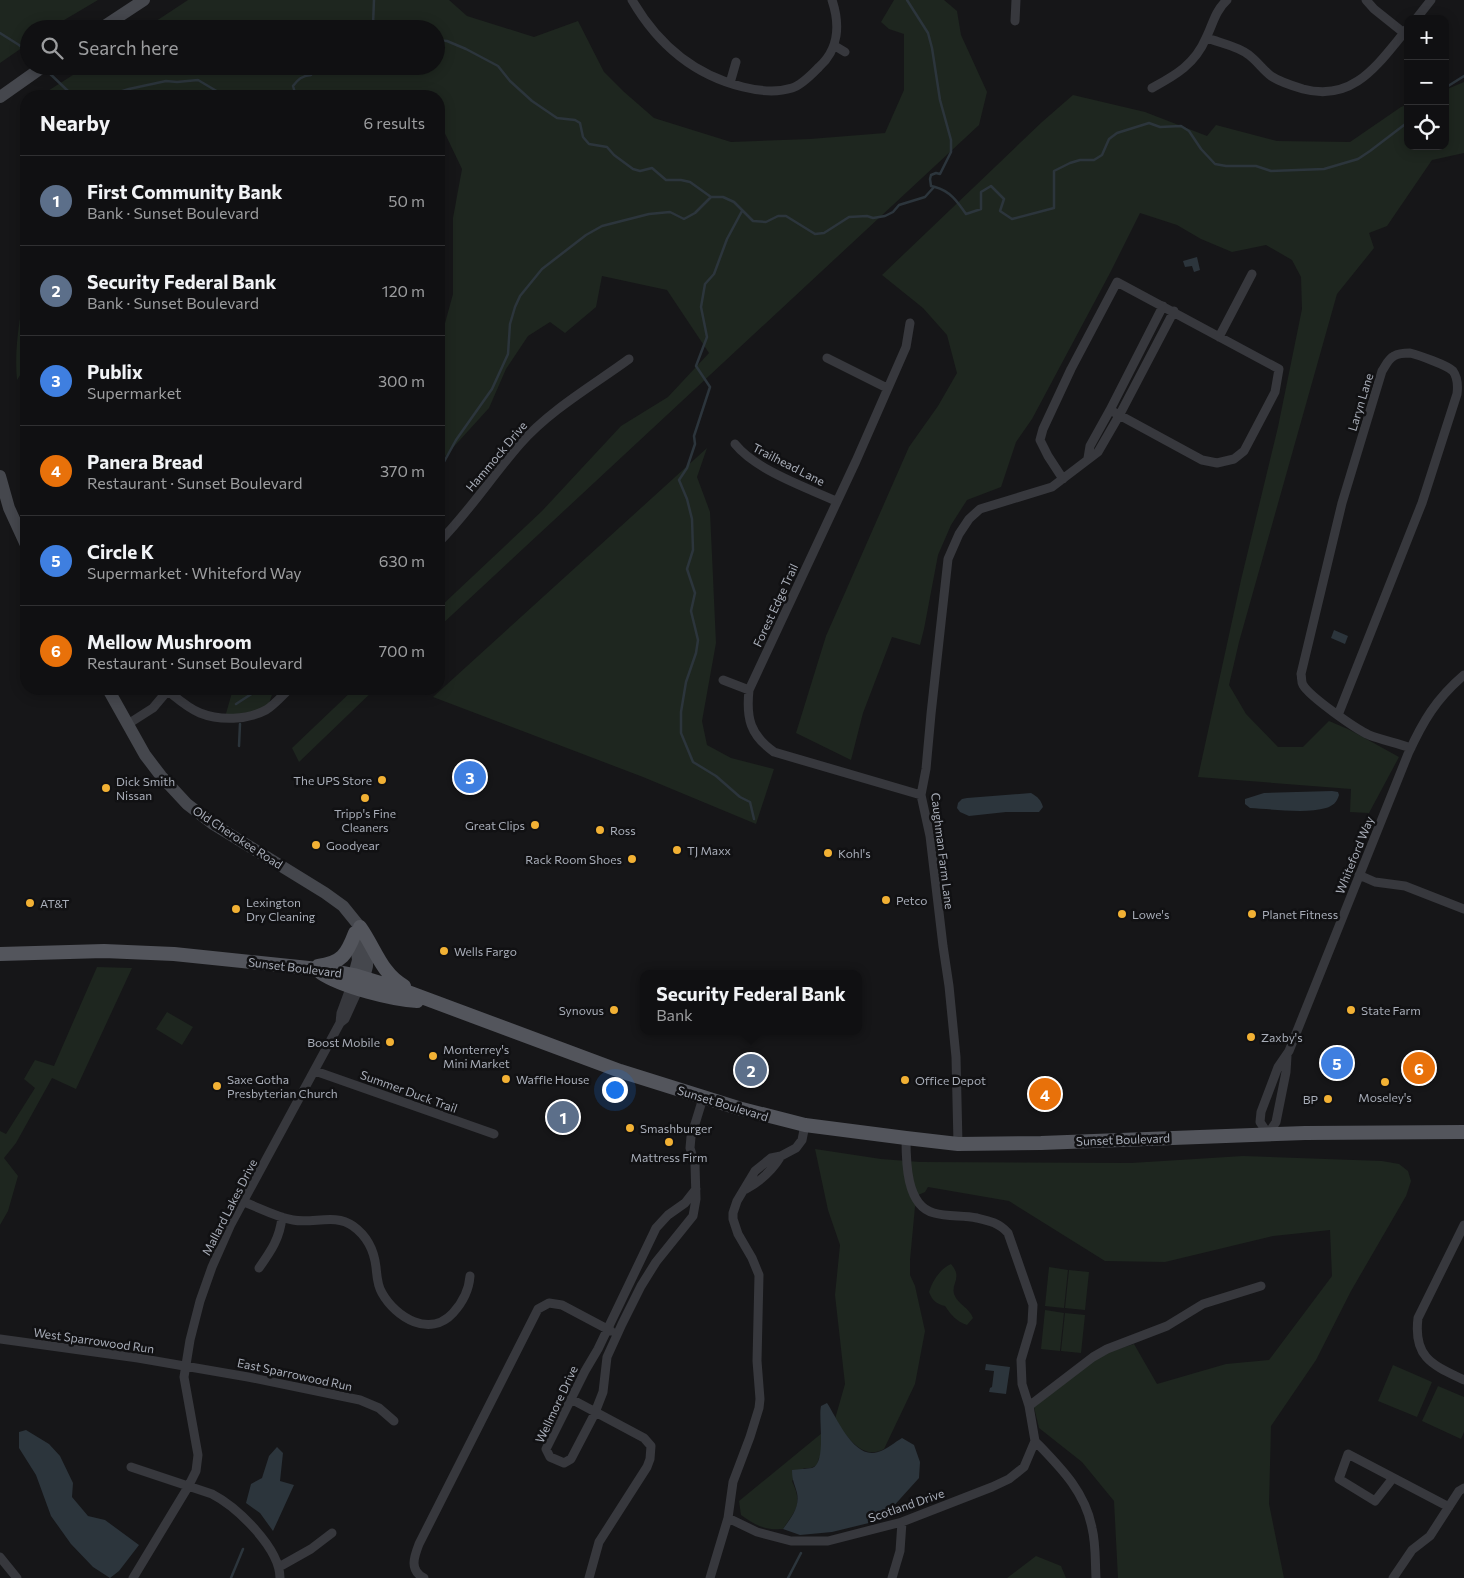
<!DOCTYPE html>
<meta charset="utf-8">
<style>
body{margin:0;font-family:Commissioner,sans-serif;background:#19191b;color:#f1f3f6}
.controls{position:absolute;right:15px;top:15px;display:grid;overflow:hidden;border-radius:10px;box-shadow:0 2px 12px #0003}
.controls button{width:45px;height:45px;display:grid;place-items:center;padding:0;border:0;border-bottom:1px solid #303032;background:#101012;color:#f1f3f6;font:25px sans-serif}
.you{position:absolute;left:614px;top:1089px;width:18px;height:18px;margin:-12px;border:4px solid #fff;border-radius:50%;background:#1a73e8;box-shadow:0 0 0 8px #1a73e833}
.badge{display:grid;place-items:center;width:32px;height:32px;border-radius:50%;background:#0b8043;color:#fff;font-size:16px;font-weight:700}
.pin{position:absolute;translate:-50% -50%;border:2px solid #fff;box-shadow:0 1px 5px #0006}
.popup{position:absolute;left:640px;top:970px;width:222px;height:65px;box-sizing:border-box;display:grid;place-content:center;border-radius:10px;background:#101012;filter:drop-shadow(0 1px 4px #0005);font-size:16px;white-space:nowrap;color:#9c9d9f}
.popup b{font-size:19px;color:#f1f3f6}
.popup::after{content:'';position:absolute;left:50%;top:100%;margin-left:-10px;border:10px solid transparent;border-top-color:#101012}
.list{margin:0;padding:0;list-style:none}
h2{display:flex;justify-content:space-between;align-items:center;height:65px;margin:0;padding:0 20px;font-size:21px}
h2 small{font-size:16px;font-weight:400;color:#9c9d9f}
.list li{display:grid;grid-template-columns:32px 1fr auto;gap:15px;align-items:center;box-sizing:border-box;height:90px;padding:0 20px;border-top:1px solid #303032}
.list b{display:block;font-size:19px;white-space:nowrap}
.list p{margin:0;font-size:16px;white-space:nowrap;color:#9c9d9f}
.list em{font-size:16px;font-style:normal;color:#9c9d9f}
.icon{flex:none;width:28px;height:28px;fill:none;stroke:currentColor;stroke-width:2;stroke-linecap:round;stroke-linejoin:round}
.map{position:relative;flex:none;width:1464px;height:1578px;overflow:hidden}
.search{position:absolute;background:#101012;box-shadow:0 2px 12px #0003;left:20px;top:20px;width:425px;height:55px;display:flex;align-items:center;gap:12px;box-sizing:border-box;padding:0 18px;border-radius:28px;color:#9c9d9f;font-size:19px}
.panel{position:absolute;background:#101012;box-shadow:0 2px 12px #0003;left:20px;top:90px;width:425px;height:605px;border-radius:20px}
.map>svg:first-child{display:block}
.green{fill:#1e261f}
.water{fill:#2c353c}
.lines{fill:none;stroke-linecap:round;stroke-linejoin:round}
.stream{stroke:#2c353c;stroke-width:2.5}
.street{stroke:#37383d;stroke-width:9}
.secondary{stroke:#45474d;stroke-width:12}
.primary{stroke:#53555c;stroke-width:14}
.poi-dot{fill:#f2b134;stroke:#111113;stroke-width:2}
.labels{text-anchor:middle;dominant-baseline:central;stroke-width:5;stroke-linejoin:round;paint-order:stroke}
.street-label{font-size:12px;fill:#a8adb8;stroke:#111113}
.poi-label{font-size:12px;fill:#a8adb8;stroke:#111113;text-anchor:start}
</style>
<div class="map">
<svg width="1464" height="1578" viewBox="0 0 1464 1578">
<rect width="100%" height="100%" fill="#161618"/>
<path class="green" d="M0 0H98L49 29H29V43L0 63Z
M188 0H449L467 16 534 37 578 21 604 72 623 91 654 118 731 142 810 139 885 133 904 90V34L889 29 881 22 894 0H944L957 11 961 35 987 92 979 125 439 627V608L542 511 621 426 668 397 709 353 667 290 602 276 596 307 565 333 550 322 528 336 506 369 489 408 439 463V345L453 294V218L462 169 439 121V96H40L87 66H436V29H144Z
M1464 82V153L1432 160 1387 226 1369 233 1374 248 1337 294 1239 642 1229 685 1246 714 1278 747H1303L1329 721 1350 730 1399 757 1369 813 1350 812 1351 789 1198 777 1241 580 1278 427 1302 309 1301 277 1292 260 1266 245 1232 252 1201 239 1177 225 1140 213 1110 273 1032 419 1016 442 1001 487 967 500 951 525 938 555 924 629 920 645 892 637 863 713 851 760 796 733 826 636 909 447 938 406 957 373 947 335 923 308 882 275 1042 122 1073 95 1145 112 1207 136 1216 125 1277 141 1350 142 1401 107 1408 104V146H1445V90Z
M26 284V366L17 380C14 348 20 316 26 284Z
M707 448 697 477 710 512 716 643 702 721 707 745 731 758 774 769 756 824 643 777 433 697Z
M233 689H274L267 709 225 717Z
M354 689H375L299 762 292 748Z
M97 967 132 968 76 1089 52 1078 16 1143 4 1158 18 1176 8 1211 0 1225V1131L6 1134 35 1088 24 1079 35 1060 54 1066Z
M167 1012 193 1027 182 1045 156 1029Z
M815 1149 881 1159 920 1162 1131 1163 1243 1156 1382 1161 1399 1164 1408 1171 1411 1181 1406 1196 1351 1291 1316 1360 1271 1426 1269 1504 1284 1578H1118L1114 1501 1082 1462 1039 1428 1034 1407 1096 1359 1109 1352 1134 1344 1157 1384 1226 1364 1269 1360 1332 1276 1330 1230 1273 1236 1165 1262 1105 1261 1009 1201 928 1187 925 1192 916 1196 910 1260V1275L915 1286 925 1331 915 1384 884 1449C868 1458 856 1447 846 1435L819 1458 817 1465 811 1468H804L792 1481C803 1505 796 1509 783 1529 765 1530 756 1526 741 1515L739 1501 822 1433 835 1419 845 1384 835 1295 840 1245 828 1210Z
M951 1264C963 1278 951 1283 954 1294 958 1305 969 1307 973 1318L967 1325C956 1321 952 1316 945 1306 936 1304 932 1300 929 1292 933 1280 940 1269 951 1264Z
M1049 1267 1068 1270 1064 1308 1045 1306Z
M1069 1270 1089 1272 1085 1310 1065 1308Z
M1045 1310 1064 1313 1060 1351 1041 1349Z
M1065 1313 1085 1315 1081 1353 1061 1351Z
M1393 1365 1432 1382 1417 1417 1378 1401Z
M1438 1386 1464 1397V1432L1461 1439 1422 1421Z
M1036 1556 1061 1566 1066 1578H1007Z"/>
<path class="water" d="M1197 257 1200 270 1194 272 1192 266 1185 267 1183 261Z
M1334 630 1348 636 1345 644 1331 638Z
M1332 791 1338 792 1339 795C1337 802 1333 806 1326 808 1306 814 1271 809 1250 808L1245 804V799L1264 793Z
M1031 793C1038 797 1041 800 1043 807L1039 812H1006L969 816 960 812 957 808 958 803 962 799 967 798Z
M986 1364 1010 1367 1006 1394 989 1392 990 1388 992 1387 994 1371 985 1370Z
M827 1403C837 1418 854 1460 878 1452 886 1450 895 1442 902 1438L914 1445 920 1462 919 1478 881 1520 832 1532 800 1535 783 1529C791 1518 800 1507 797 1493 795 1484 792 1481 792 1470 798 1469 807 1469 812 1468 827 1463 818 1418 821 1406Z
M26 1430 49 1444 60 1456 73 1483 72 1497 88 1516 105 1520 139 1545 119 1571 110 1578 93 1567 71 1544 51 1516 36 1475 19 1448V1432Z
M277 1447 283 1453 280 1481 294 1485 273 1531 260 1513 246 1503 251 1484 262 1478 269 1456Z"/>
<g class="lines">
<path class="stream" d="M907 0 928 33 932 48 940 100 951 140V152L940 174 936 173 931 175 930 179 931 186 935 187
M373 25 374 0
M366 29C377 24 392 23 403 29
M0 33 19 45 29 54
M436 40 447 41 466 49 498 66 510 81 532 101 557 118 575 120 580 123 583 137 589 144 607 147 614 155 633 169 640 171 652 168 666 180H681L690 182 711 197H723L734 202 753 221 766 222 778 216H786L815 234 824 233 849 217 867 216 873 218 885 216 893 212 899 205 925 197 934 187
M45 69 68 91 96 96
M1445 88 1464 76
M106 96 129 89 166 81 177 82 198 80 225 96
M250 96H259
M296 96 293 86C298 79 302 76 311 75L315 66
M935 187C950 191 957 201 966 214L981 209V192L991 186 1004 199 1000 211 1012 219 1054 208V171L1070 163 1080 160H1094L1102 155 1109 139 1117 133 1149 123 1160 127 1181 126 1189 131 1201 149 1215 164 1226 166H1256L1271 171 1324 169 1358 159 1370 151 1408 122
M742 211 727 239 714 274 705 284 701 307 707 337 696 366 710 387 694 436 695 444 687 468 679 480 687 499 692 519 693 550 687 569 695 593 691 611 698 640 696 653 686 682 681 712V733L693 762 716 776 740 797 750 802 754 819
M439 471 456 440 492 389 508 354 510 324 515 307 520 296 542 269 586 235 602 226 649 214 670 212 684 219 695 213 711 197
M236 704 259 689
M239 746 240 724
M231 1578 243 1549
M788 1578 801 1553"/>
<path class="street" d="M632 0C657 43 694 75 743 87 759 91 776 93 792 88 802 85 812 74 819 67 839 49 840 24 832 0
M1366 0 1374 9 1404 33
M1416 19 1431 0
M1015 21 1016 0
M1207 38C1220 43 1238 46 1249 55 1257 61 1263 70 1271 76 1280 82 1293 86 1303 89 1355 103 1379 62 1408 28
M835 46 845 52
M730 83 736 62
M1152 88C1176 75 1195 64 1206 38 1213 24 1215 11 1227 0
M910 323 906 347 856 461 749 690C746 718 750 735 774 752L921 795
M1219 337 1252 274
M827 358 887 388
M735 444C756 470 805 487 836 501
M1088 458 1090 446 1110 410 1163 306
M1063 479 1048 456 1040 440 1043 429 1071 369 1117 282 1279 369 1275 392 1244 451 1234 459 1217 463 1202 460 1110 410
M439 542C469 512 492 476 520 444 550 410 592 386 629 359
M723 680 749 690
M168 691C178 699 188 708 200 713 220 721 247 720 266 710 274 705 282 696 289 689
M1338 715 1422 503 1457 394C1458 386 1458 378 1453 371 1447 365 1418 355 1410 353 1405 353 1399 353 1394 356 1388 359 1386 365 1382 371L1342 503 1301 674C1302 678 1301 682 1303 685 1310 697 1356 729 1369 735 1382 740 1397 743 1411 748
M128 724 153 708 169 689
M1359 875 1375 882 1405 886 1464 909
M340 1023 341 1013 352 983
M1287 1056 1286 1072 1276 1122 1268 1134 1260 1122 1261 1112 1278 1067 1289 1051 1408 754C1423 721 1436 699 1464 675
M315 1071 494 1134
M958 1144 956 1057 949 986 943 946 930 836 921 795 926 769 931 714 948 559 959 534 969 519 980 509 1052 487 1098 452 1120 414 1174 311
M696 1189 685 1203 668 1215 656 1228 598 1349 585 1371 546 1449 550 1457 564 1463 571 1459 594 1415 603 1392 607 1357 622 1324 641 1286 656 1262 693 1216 696 1199 695 1164 690 1148 691 1137 703 1098
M746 1189C761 1181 772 1171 781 1156
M244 1202C260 1208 276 1217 293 1220 313 1224 335 1213 353 1226 367 1236 374 1250 376 1267 377 1276 377 1285 382 1293 396 1318 430 1338 453 1313 463 1302 469 1290 470 1276
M1464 1225 1418 1318C1413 1358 1433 1365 1464 1380
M259 1268C271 1251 280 1238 282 1217
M0 1339 138 1358 248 1377 360 1400 379 1408 394 1421
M571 1399 644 1438 651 1446 650 1459 647 1467 599 1542 589 1578
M1029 1406 1093 1357 1107 1349 1167 1326 1203 1304 1261 1286
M1035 1441C1060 1467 1085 1491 1092 1528 1096 1544 1095 1561 1096 1578
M131 1467 212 1494C237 1507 280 1548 280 1578
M1393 1478 1375 1501 1339 1479 1348 1454 1449 1507
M728 1518 757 1532 791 1541H828L902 1522 992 1487 1009 1479 1024 1467 1035 1441 1029 1406 1022 1384 1021 1360 1032 1323 1033 1305 1008 1233C999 1223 990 1221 977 1218 963 1215 948 1217 934 1213 906 1206 906 1161 906 1138
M0 1557 17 1578
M279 1567 311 1549 332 1533
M133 1578 188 1487 196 1471 198 1455 184 1377 190 1340 200 1301 212 1267 231 1224 340 1023 345 1019 360 986
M424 1578C409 1570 414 1557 419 1544L538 1309 549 1303 562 1305 611 1331
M710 1578 728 1518 733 1482 750 1437 759 1408 760 1399 757 1361 759 1275 752 1258 738 1234 733 1219V1213L737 1201 755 1171 771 1158 781 1156 796 1148 802 1140 805 1125
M892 1578 900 1551 902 1522
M1393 1578 1412 1550 1430 1536 1459 1491 1464 1488"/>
<path class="secondary" d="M100 29 144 0
M0 97 44 66
M0 476 9 508 26 545
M108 689 145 755 161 776 187 804 213 824 325 893 343 906 360 927 367 953V966L364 978
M354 975 358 960 355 933"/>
<path class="primary" d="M360 927C375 948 381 973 404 986
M0 954 104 951 174 954 328 970 354 975 400 989 620 1071 738 1108 805 1125 906 1138 958 1144 1041 1143 1305 1133 1464 1132
M318 966C342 963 347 954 355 933
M321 973C342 987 393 1000 417 1001"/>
</g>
<g class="poi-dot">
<circle cx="382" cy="780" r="5"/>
<circle cx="106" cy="788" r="5"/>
<circle cx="365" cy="798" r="5"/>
<circle cx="535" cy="825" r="5"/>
<circle cx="600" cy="830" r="5"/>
<circle cx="316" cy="845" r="5"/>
<circle cx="677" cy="850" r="5"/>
<circle cx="828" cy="853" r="5"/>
<circle cx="632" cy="859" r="5"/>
<circle cx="886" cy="900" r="5"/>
<circle cx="30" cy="903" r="5"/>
<circle cx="236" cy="909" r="5"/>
<circle cx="1122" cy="914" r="5"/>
<circle cx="1252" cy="914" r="5"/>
<circle cx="444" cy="951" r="5"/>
<circle cx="614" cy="1010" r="5"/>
<circle cx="1351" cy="1010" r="5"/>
<circle cx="1251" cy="1037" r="5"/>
<circle cx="390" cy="1042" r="5"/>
<circle cx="433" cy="1056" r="5"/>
<circle cx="506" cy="1079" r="5"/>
<circle cx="905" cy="1080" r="5"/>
<circle cx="1385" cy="1082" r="5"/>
<circle cx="217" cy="1086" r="5"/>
<circle cx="1328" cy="1099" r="5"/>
<circle cx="630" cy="1128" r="5"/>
<circle cx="669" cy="1142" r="5"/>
</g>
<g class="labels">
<g class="street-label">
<text transform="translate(1360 402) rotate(-73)">Laryn Lane</text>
<text transform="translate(496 456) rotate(-50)">Hammock Drive</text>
<text transform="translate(789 464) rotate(27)">Trailhead Lane</text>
<text transform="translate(775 605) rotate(-65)">Forest Edge Trail</text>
<text transform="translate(238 837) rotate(33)">Old Cherokee Road</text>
<text transform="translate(943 851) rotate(83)">Caughman Farm Lane</text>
<text transform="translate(1354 855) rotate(-68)">Whiteford Way</text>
<text transform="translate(295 967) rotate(7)">Sunset Boulevard</text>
<text transform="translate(409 1091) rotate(20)">Summer Duck Trail</text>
<text transform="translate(723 1103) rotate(17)">Sunset Boulevard</text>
<text transform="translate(1123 1139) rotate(-2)">Sunset Boulevard</text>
<text transform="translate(229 1207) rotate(-63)">Mallard Lakes Drive</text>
<text transform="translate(94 1340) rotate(8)">West Sparrowood Run</text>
<text transform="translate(295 1374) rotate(12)">East Sparrowood Run</text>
<text transform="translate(556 1404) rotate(-65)">Wellmore Drive</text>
<text transform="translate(906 1505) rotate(-19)">Scotland Drive</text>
</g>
<g class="poi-label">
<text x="372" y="780" text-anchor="end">The UPS Store</text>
<text x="116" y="781">Dick Smith<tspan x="116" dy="14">Nissan</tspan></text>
<text x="365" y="813" text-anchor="middle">Tripp's Fine<tspan x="365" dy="14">Cleaners</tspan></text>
<text x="525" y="825" text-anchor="end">Great Clips</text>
<text x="610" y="830">Ross</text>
<text x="326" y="845">Goodyear</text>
<text x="687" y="850">TJ Maxx</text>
<text x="838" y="853">Kohl's</text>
<text x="622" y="859" text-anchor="end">Rack Room Shoes</text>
<text x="896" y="900">Petco</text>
<text x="246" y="902">Lexington<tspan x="246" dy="14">Dry Cleaning</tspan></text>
<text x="40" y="903">AT&amp;T</text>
<text x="1132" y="914">Lowe's</text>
<text x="1262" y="914">Planet Fitness</text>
<text x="454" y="951">Wells Fargo</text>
<text x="604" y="1010" text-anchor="end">Synovus</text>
<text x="1361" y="1010">State Farm</text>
<text x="1261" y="1037">Zaxby's</text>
<text x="380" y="1042" text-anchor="end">Boost Mobile</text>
<text x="443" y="1049">Monterrey's<tspan x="443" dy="14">Mini Market</tspan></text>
<text x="227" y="1079">Saxe Gotha<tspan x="227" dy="14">Presbyterian Church</tspan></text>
<text x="516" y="1079">Waffle House</text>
<text x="915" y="1080">Office Depot</text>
<text x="1385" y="1097" text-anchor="middle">Moseley's</text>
<text x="1318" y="1099" text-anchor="end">BP</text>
<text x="640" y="1128">Smashburger</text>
<text x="669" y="1157" text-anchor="middle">Mattress Firm</text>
</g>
</g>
</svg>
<div class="controls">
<button>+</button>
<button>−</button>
<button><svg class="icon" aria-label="locate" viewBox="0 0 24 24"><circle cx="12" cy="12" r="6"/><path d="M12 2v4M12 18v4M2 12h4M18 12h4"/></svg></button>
</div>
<div class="you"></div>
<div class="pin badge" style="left:563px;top:1117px;background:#5c6f8a">1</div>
<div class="pin badge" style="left:751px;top:1070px;background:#5c6f8a">2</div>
<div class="popup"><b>Security Federal Bank</b>Bank</div>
<div class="pin badge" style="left:470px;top:777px;background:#3f7fe0">3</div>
<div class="pin badge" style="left:1045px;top:1094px;background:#e8710a">4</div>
<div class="pin badge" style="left:1337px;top:1063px;background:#3f7fe0">5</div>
<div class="pin badge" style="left:1419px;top:1068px;background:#e8710a">6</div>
<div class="search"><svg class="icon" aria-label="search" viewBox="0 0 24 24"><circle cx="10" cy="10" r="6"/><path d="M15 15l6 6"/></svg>Search here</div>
<section class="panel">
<h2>Nearby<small>6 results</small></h2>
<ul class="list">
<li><span class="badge" style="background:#5c6f8a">1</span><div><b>First Community Bank</b><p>Bank · Sunset Boulevard</p></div><em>50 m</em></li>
<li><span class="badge" style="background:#5c6f8a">2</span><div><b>Security Federal Bank</b><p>Bank · Sunset Boulevard</p></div><em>120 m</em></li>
<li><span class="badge" style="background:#3f7fe0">3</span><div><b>Publix</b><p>Supermarket</p></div><em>300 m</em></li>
<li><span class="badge" style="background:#e8710a">4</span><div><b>Panera Bread</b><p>Restaurant · Sunset Boulevard</p></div><em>370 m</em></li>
<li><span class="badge" style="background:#3f7fe0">5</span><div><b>Circle K</b><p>Supermarket · Whiteford Way</p></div><em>630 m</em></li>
<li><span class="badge" style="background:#e8710a">6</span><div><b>Mellow Mushroom</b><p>Restaurant · Sunset Boulevard</p></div><em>700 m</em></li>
</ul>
</section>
</div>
